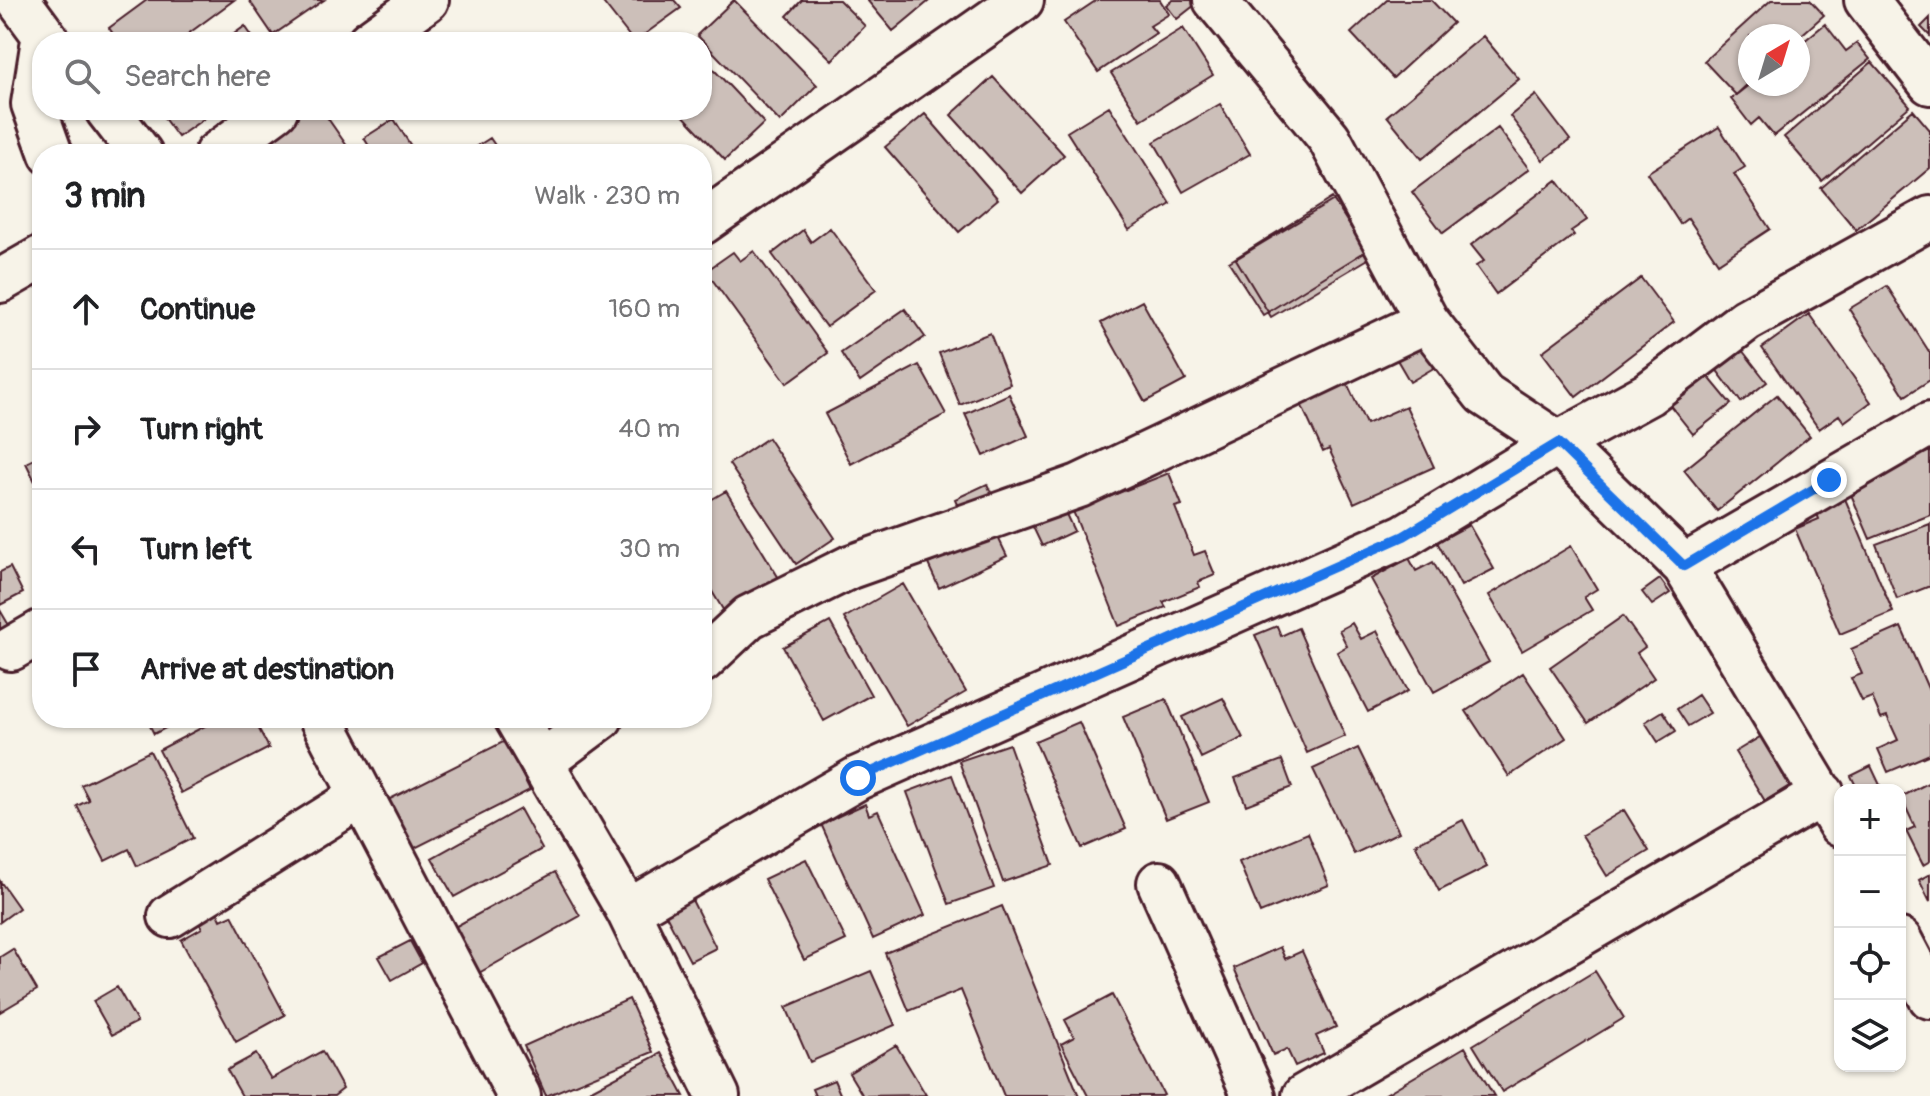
<!DOCTYPE html>
<meta charset="utf-8">
<style>
body{margin:0;font-family:Pangolin,sans-serif;background:#f6f6f6;color:#202124}
.controls{position:absolute;right:24px;bottom:24px;display:grid;overflow:hidden;border-radius:16px;box-shadow:0 2px 6px #0004}
.controls button{width:72px;height:72px;display:grid;place-items:center;padding:0;border:0;border-bottom:2px solid #e0e0e0;background:#fff;color:#202124;font:40px sans-serif}
.compass{position:absolute;left:1738px;top:24px;width:72px;height:72px;border-radius:50%;background:#fff;box-shadow:0 2px 6px #0004;rotate:38deg}
.stop{position:absolute;width:24px;height:24px;margin:-18px;border:6px solid #1a73e8;border-radius:50%;background:#fff}
.stop.end{background:#1a73e8;border-color:#fff;box-shadow:0 2px 8px #0008}
.list{margin:0;padding:0;list-style:none}
h2{display:flex;justify-content:space-between;align-items:center;height:104px;margin:0;padding:0 32px;font-size:34px}
h2 small{font-size:26px;font-weight:400;color:#757577}
.list li{display:grid;grid-template-columns:52px 1fr auto;gap:24px;align-items:center;box-sizing:border-box;height:120px;padding:0 32px;border-top:2px solid #e0e0e0}
.list b{display:block;font-size:30px;white-space:nowrap}
.list em{font-size:26px;font-style:normal;color:#757577}
.icon{flex:none;width:44px;height:44px;fill:none;stroke:currentColor;stroke-width:2;stroke-linecap:round;stroke-linejoin:round}
.map{position:relative;flex:none;width:1930px;height:1096px;overflow:hidden}
.search{position:absolute;background:#fff;box-shadow:0 2px 6px #0004;left:32px;top:32px;width:680px;height:88px;display:flex;align-items:center;gap:20px;box-sizing:border-box;padding:0 28px;border-radius:32px;color:#757577;font-size:30px}
.panel{position:absolute;background:#fff;box-shadow:0 2px 6px #0004;left:32px;top:144px;width:680px;height:584px;border-radius:32px}
.map>svg:first-child{display:block}
.building{fill:#ccbfb9;stroke:#4a1f2b;stroke-width:2}
.lines{fill:none;stroke-linecap:round;stroke-linejoin:round}
.minor-casing{stroke:#4a1f2b;stroke-width:48}
.minor{stroke:#f7f3e8;stroke-width:42}
.route{stroke:#1a73e8;stroke-width:10}
</style>
<div class="map">
<svg width="1930" height="1096" viewBox="0 0 1930 1096">
<rect width="100%" height="100%" fill="#f7f3e8"/>
<filter id="ink" filterUnits="userSpaceOnUse"><feTurbulence type="fractalNoise" baseFrequency=".0125" numOctaves="2"/><feDisplacementMap in="SourceGraphic" scale="16" xChannelSelector="R" yChannelSelector="G"/><feConvolveMatrix kernelMatrix="1 2 1 2 8 2 1 2 1" color-interpolation-filters="sRGB"/></filter>
<g filter="url(#ink)">
<path class="building" d="M147 0H234L177 42H119L109 28Z
M249 0H324L273 35Z
M601 0H674L681 8 634 42Z
M734 0 817 85 780 122 697 35Z
M802 0H839L865 26 832 60 787 16Z
M867 0H929V1L893 31Z
M1097 0H1160L1169 14 1150 26 1156 33 1098 72 1064 22Z
M1173 0H1199L1200 1 1177 19 1166 5Z
M1387 0H1431L1453 23 1393 78 1351 33Z
M1771 0H1810L1824 15 1798 38 1750 36V82L1736 95 1704 61Z
M1930 18V36L1921 27Z
M1825 24 1846 51 1857 43 1870 59 1774 136 1759 118 1751 125 1731 99 1750 84H1798V46Z
M245 26 256 42H223Z
M1183 28 1213 75 1141 120 1111 73Z
M1483 36 1519 79 1422 159 1387 116Z
M702 57 764 123 725 160 678 110H702Z
M1872 62 1910 106 1822 181 1784 137Z
M993 77 1064 155 1022 193 951 115Z
M1536 95 1570 140 1543 160 1510 116Z
M1220 104 1250 154 1183 192 1154 142Z
M1109 106 1171 204 1129 230 1067 132Z
M158 110H216L178 137Z
M294 110H322L347 146 336 154H233Z
M1913 110 1930 130V168L1856 230 1821 188Z
M925 114 998 199 959 232 885 147Z
M394 119 416 154H374L364 138Z
M1719 127 1745 167 1734 174 1770 229 1718 263 1688 218 1680 224 1647 173Z
M1498 128 1529 169 1443 233 1412 192Z
M490 138 501 154H465Z
M1557 180 1587 220 1571 231 1574 235 1496 294 1476 266 1484 261 1471 245Z
M1344 194 1380 252 1271 317 1236 259Z
M1332 198 1366 251 1263 315 1229 262Z
M830 228 876 290 826 327 772 254 803 230 811 242Z
M754 251 828 353 787 383 706 271 733 252 740 261Z
M1641 278 1674 322 1576 397 1542 352Z
M1887 286 1930 353V380L1905 396 1849 309Z
M1142 301 1186 380 1145 402 1101 323Z
M905 309 925 337 860 382 841 353Z
M1809 314 1871 402 1844 422 1839 415 1819 429 1762 348Z
M990 333 1010 384 960 405 939 353Z
M1731 336 1767 382 1741 402 1709 360Z
M1423 342 1437 366 1410 382 1396 358Z
M919 365 946 414 851 464 825 414Z
M1702 369 1731 404 1693 434 1665 399Z
M1346 381 1366 424 1406 406 1434 467 1354 503 1329 449 1323 452 1300 402Z
M1009 394 1028 436 984 456 965 414Z
M1777 395 1810 436 1717 511 1684 470Z
M768 438 835 538 796 564 729 464Z
M1930 451V515L1870 539 1847 485Z
M42 455V496L26 463Z
M1169 473 1182 505 1175 507 1194 555 1205 551 1215 575 1198 582 1200 587 1163 602 1166 607 1119 626 1073 511Z
M987 484 998 507 965 522 955 499Z
M726 491 780 580 725 613 702 575V505Z
M1843 494 1893 612 1840 634 1795 529 1819 519 1814 506Z
M1065 512 1074 531 1042 546 1033 527Z
M1930 524V586L1897 599 1876 544Z
M1469 525 1494 569 1461 586 1437 542Z
M996 533 1007 556 939 588 928 564Z
M1571 546 1597 589 1584 597 1592 610 1522 651 1489 595Z
M1409 558 1416 571 1433 562 1489 662 1434 692 1371 579Z
M10 567 23 593 0 605V572Z
M1660 579 1670 593 1652 605 1642 592Z
M903 584 966 692 907 726 844 618Z
M0 610 10 627 0 632Z
M1623 616 1645 647 1637 653 1654 678 1588 723 1550 667Z
M830 622 871 695 824 721 783 647Z
M1352 623 1361 639 1377 631 1408 691 1368 712 1337 652 1347 646 1339 630Z
M1277 626 1281 636 1298 628 1345 736 1307 753 1255 635Z
M1901 627 1930 693V754L1888 772 1878 749 1898 740 1887 716 1881 718 1872 697 1862 701 1851 678 1862 674 1851 649Z
M1523 673 1566 738 1509 776 1466 711Z
M1698 695 1710 713 1688 726 1677 709Z
M1223 698 1243 738 1201 758 1182 717Z
M1166 699 1209 802 1166 819 1123 717Z
M1663 711 1676 731 1658 742 1645 722Z
M146 718H185L154 734Z
M220 718H253L269 748 181 793 159 750Z
M1079 722 1126 829 1082 848 1035 741Z
M1765 734 1794 783 1765 801 1735 752Z
M505 741 530 790 413 849 388 800Z
M1009 744 1053 865 1003 882 959 761Z
M1358 748 1399 832 1354 854 1313 769Z
M150 751 193 838 137 866 129 849 105 861 77 806 89 800 81 785Z
M1282 760 1292 787 1246 805 1235 778Z
M1871 766 1880 785 1858 790 1851 776Z
M952 775 994 888 949 904 907 792Z
M1930 782V861L1923 865 1906 831 1915 827 1901 797Z
M865 804 869 815 878 811 925 915 873 939 821 824Z
M520 809 542 849 454 897 432 858Z
M1624 810 1649 851 1607 876 1582 835Z
M1463 820 1487 867 1439 891 1415 844Z
M1308 833 1329 885 1260 913 1239 862Z
M806 859 846 940 804 960 764 879Z
M555 872 580 916 477 974 451 929Z
M1930 874V902L1919 880Z
M0 881 19 908 0 922Z
M691 898 716 948 690 961 664 911Z
M1002 906 1079 1096H1004L961 990 909 1011 885 953Z
M217 911 221 920 232 915 285 1015 236 1042 181 940 202 928 198 921Z
M410 941 422 963 392 980 379 957Z
M1280 947 1285 959 1302 951 1336 1027 1316 1036 1324 1053 1295 1066 1287 1049 1273 1055 1234 968Z
M13 949 37 990 0 1012V957Z
M871 971 895 1025 810 1062 786 1007Z
M1595 971 1624 1018 1502 1092 1473 1045Z
M117 987 137 1022 112 1035 93 1001Z
M1112 995 1164 1095 1162 1096H1088L1061 1044 1074 1037 1065 1020Z
M629 999 653 1052 546 1096 524 1046Z
M896 1045 926 1095 863 1096 849 1073Z
M1465 1047 1494 1096H1382Z
M322 1051 343 1089 334 1096H242L227 1070 256 1054 271 1079Z
M661 1053 684 1096H580Z
M834 1080 841 1096H815L812 1089Z"/>
<g class="lines">
<defs>
<path id="minor" d="M18 0 49 42
M1215 0 1329 138 1427 321 1484 394 1558 443 1684 566 1840 825
M1866 0 1930 83
M369 42 427 0
M42 46 33 104 51 154
M107 110 141 154
M216 154 276 110
M702 223 1022 0
M0 281 42 257
M1684 566 1930 424
M11 649 42 631
M702 661 749 617 850 567 1079 486 1427 321
M321 718 519 1096
M516 718 628 911 718 1096
M542 762 601 718
M1159 883 1254 1096
M628 911 858 778 1404 536 1558 443 1648 394 1746 320 1930 218
M170 916 360 797
M1900 940 1930 997
M1304 1096 1823 794"/>
</defs>
<use href="#minor" class="minor-casing"/>
<use href="#minor" class="minor"/>
</g>
</g>
<g class="lines" filter="url(#ink)">
<path class="route" d="M858 778 1404 536 1558 443 1684 566 1829 480"/>
</g>
</svg>
<div class="controls">
<button>+</button>
<button>−</button>
<button><svg class="icon" aria-label="locate" viewBox="0 0 24 24"><circle cx="12" cy="12" r="6"/><path d="M12 2v4M12 18v4M2 12h4M18 12h4"/></svg></button>
<button><svg class="icon" aria-label="layers" viewBox="0 0 24 24"><path d="M12 4l9 5-9 5-9-5zM3 14l9 5 9-5"/></svg></button>
</div>
<svg class="compass" viewBox="-18 -18 36 36"><path d="M0-13l5 13h-10z" fill="#e53935"/><path d="M0 13l5-13h-10z" fill="#757577"/></svg>
<div class="stop" style="left:858px;top:778px"></div>
<div class="stop end" style="left:1829px;top:480px"></div>
<div class="search"><svg class="icon" aria-label="search" viewBox="0 0 24 24"><circle cx="10" cy="10" r="6"/><path d="M15 15l6 6"/></svg>Search here</div>
<section class="panel">
<h2>3 min<small>Walk · 230 m</small></h2>
<ul class="list">
<li><svg class="icon" aria-label="ahead" viewBox="0 0 24 24"><path d="M12 20V5M6 11l6-6 6 6"/></svg><div><b>Continue</b></div><em>160 m</em></li>
<li><svg class="icon" aria-label="right" viewBox="0 0 24 24"><path d="M7 20v-9h11M14 6l5 5-5 5"/></svg><div><b>Turn right</b></div><em>40 m</em></li>
<li><svg class="icon" aria-label="left" viewBox="0 0 24 24"><path d="M17 20v-9H6M10 6l-5 5 5 5"/></svg><div><b>Turn left</b></div><em>30 m</em></li>
<li><svg class="icon" aria-label="arrive" viewBox="0 0 24 24"><path d="M6 21V4h12l-3 4 3 4H6"/></svg><div><b>Arrive at destination</b></div></li>
</ul>
</section>
</div>
